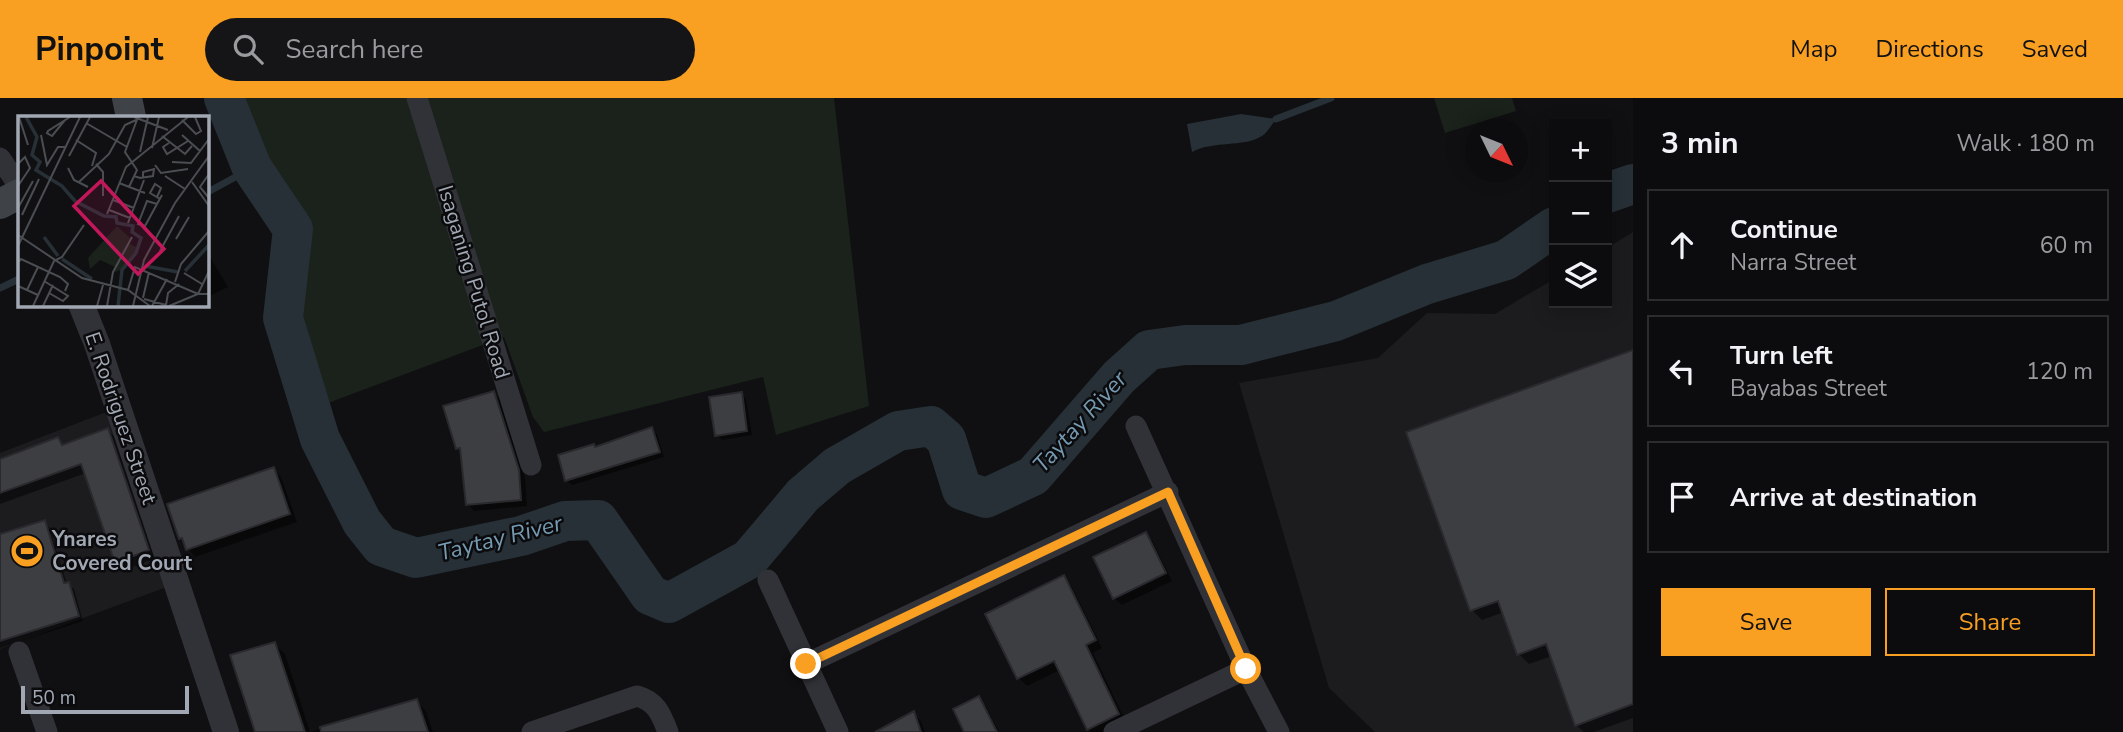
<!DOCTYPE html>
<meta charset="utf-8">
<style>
body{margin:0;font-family:"Nunito Sans",sans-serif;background:#151517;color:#f1f3f6}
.controls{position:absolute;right:21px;top:21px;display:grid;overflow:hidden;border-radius:0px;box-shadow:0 4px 18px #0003}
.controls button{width:63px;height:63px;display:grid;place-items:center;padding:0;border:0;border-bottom:2px solid #2c2c2e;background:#0c0c0e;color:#f1f3f6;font:35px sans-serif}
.compass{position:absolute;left:1465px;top:21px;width:63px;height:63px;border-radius:50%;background:#0c0c0e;box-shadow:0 4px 18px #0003;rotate:133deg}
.scale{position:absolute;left:21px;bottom:18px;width:168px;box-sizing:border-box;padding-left:7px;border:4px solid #a1a8b3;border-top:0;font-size:19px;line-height:24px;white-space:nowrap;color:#a1a8b3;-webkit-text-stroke:5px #0b0b0d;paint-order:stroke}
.stop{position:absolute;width:21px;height:21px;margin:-16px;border:5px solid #f99f21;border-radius:50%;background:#fff}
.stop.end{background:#f99f21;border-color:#fff;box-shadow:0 2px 7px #0008}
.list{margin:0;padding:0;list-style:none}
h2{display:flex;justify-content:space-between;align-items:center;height:91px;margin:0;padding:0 28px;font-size:30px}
h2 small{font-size:23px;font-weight:400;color:#9a9b9e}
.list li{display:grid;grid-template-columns:46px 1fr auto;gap:21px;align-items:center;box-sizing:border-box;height:112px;margin:0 14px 14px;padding:0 14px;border:2px solid #2c2c2e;border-radius:0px}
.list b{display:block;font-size:26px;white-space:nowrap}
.list p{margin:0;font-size:23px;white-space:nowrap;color:#9a9b9e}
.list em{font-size:23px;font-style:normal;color:#9a9b9e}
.actions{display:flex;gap:14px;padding:21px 28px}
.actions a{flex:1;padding:16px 0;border:2px solid #f99f21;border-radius:0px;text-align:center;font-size:24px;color:#f99f21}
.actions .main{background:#f99f21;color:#111}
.icon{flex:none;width:38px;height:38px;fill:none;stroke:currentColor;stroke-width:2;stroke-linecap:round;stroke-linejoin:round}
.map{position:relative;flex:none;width:1633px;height:634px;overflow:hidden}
header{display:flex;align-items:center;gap:42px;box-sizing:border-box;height:98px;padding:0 35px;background:#f99f21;color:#111}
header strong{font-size:33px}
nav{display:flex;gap:38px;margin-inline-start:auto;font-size:24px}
.search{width:490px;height:63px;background:#151517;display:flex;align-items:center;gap:18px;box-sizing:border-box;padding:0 24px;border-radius:38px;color:#9a9b9e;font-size:26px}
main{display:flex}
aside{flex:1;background:#0c0c0e}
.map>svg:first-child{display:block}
.built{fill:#1c1c1f}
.green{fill:#1a221b}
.water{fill:#263036}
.shadow{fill:#0007}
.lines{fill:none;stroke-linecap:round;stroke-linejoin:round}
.stream{stroke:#263036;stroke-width:7}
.river{stroke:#263036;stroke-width:40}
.building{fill:#3c3e42;stroke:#2a2a2e;stroke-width:2}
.minor{stroke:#313237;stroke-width:21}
.tertiary{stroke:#313237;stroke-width:26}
.secondary{stroke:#3f4247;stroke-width:30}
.route{stroke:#f99f21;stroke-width:9}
.labels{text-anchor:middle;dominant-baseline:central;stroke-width:5;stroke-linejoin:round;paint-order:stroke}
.street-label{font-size:21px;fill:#a1a8b3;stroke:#0b0b0d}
.poi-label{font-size:21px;font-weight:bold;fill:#a1a8b3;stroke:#0b0b0d;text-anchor:start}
.water-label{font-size:23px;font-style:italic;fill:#759ab1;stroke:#0b0b0d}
.inset-river{fill:none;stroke:#263036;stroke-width:3.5}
.inset-road{fill:none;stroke:#4a4d52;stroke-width:2}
.view{fill:#c2185b;fill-opacity:0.15;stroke:#c2185b;stroke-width:3.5}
.inset-edge{fill:none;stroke:#a1a8b3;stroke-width:3.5}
</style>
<header>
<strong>Pinpoint</strong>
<div class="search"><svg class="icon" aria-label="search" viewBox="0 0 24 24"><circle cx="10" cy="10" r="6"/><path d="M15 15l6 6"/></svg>Search here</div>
<nav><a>Map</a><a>Directions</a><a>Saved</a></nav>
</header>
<main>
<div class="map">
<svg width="1633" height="634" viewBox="0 0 1633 634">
<rect width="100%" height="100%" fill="#101012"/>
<path class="built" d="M1633 134V634H1375L1329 590 1239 285 1378 260 1427 215 1495 216 1554 181V205H1607V150Z
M114 311 172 487 0 551V355Z"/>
<path class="green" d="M243 0H834L869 308 776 337 763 279 544 334 533 319 504 239 328 305 293 221 305 133 257 58Z
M1434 0H1512L1516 13 1445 35Z"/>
<path class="water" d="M1241 16 1276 21C1272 26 1267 35 1262 38 1242 50 1215 42 1192 54L1187 26Z"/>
<path class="shadow" d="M210 159 228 189 206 200V161Z
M1633 254V620L1594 634H1584L1576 627 1552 558 1529 566 1519 556 1504 514 1482 522 1472 512Z
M494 295 500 301 525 380 527 408 474 413 468 406 463 355 457 350Z
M741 296 746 301 752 337 722 342 717 337Z
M651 331 657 336 664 359 572 387 567 382Z
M108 332 116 340 156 460 125 472 117 464 86 375 0 406V362L58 341 65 348Z
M273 371 281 379 297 424 195 459 180 441Z
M44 424 49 429 67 486 74 491 83 523 0 550V437Z
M1146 436 1153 444 1172 483 1122 507 1114 500Z
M1063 479 1071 487 1102 550 1093 555 1126 624 1106 634H1091L1088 631 1060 572 1027 588 1019 580 987 517Z
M274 546 285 556 310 634 416 603 426 613 433 634H257Z
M978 600 985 607 999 634H966Z
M913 615 921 623 925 634H879Z"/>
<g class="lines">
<path class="stream" d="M1276 21 1331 0
M206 95 252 70
M0 190 19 181"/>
<path class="river" d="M224 0 252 70 293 131 283 220 320 341 362 424 381 448 416 460 521 438 565 423 598 422 650 497 669 505 749 461 803 397 837 368 898 333 931 328 946 341 962 392 986 400 1033 378 1119 279 1149 252 1185 247H1241L1336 223 1427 186 1506 162 1554 129
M1607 95 1633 86"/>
</g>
<path class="building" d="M1633 252V606L1575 628 1546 546 1517 557 1498 503 1470 513 1406 334Z
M494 293 519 372 521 402 466 407 460 350 456 351 443 308Z
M742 294 747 333 715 338 709 299Z
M652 329 660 354 565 383 558 357 594 346 595 349Z
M108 330 149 452 115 465 81 366 0 395V361L58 339 62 347Z
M274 369 290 416 186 452 182 440 179 441 167 406Z
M45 422 64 485 69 484 79 518 0 543V436Z
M1146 434 1166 475 1113 501 1093 459Z
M1064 477 1096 542 1086 547 1119 616 1087 632 1054 563 1017 581 985 516Z
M275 544 305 634H255L230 557Z
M979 598 997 634H964L953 611Z
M417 601 428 634H321L320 629Z
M914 613 921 634H875Z"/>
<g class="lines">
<path class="minor" d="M417 0 531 367
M0 60 19 88
M1136 328 1246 571 1279 634
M768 482 838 634
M19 554 47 634
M806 566 1168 394
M532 634 637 598C656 603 661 616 668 634
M1114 634 1246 571"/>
<path class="tertiary" d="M81 206 97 246 226 634"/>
<path class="secondary" d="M127 0 131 19
M0 106 19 96"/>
</g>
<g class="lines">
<path class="route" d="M806 566 1168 394 1246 571"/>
</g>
<defs>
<symbol id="stadium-disc" viewBox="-11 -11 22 22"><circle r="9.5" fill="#f99f21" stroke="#0b0b0d"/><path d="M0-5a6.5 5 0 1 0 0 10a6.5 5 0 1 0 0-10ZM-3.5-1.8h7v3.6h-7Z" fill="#111"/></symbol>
</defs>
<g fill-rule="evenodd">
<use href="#stadium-disc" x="8" y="434" width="38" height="38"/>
</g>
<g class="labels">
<g class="street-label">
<text transform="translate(474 184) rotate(73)">Isaganing Putol Road</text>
<text transform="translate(121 320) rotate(71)">E. Rodriguez Street</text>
</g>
<g class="poi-label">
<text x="52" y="441">Ynares<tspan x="52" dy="24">Covered Court</tspan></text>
</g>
<g class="water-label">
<text transform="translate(1080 324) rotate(-48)">Taytay River</text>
<text transform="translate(500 440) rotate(-14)">Taytay River</text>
</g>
</g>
<g transform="translate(18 18)">
<rect width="191" height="191" fill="#101012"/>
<path d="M99 110 112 122 110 127 120 132 117 137 103 154 97 156V151L82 144 72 153 70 142Z" fill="#1a221b"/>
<path class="inset-river" d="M8 1 19 21 14 39 22 46 18 54 44 70 57 85 86 100 98 101 99 107 115 110 114 116 123 122 118 137 104 154 100 190M26 121 40 140M44 143 74 163M127 150 160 156M167 155 191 129"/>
<path class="inset-road" d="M1 1 10 29M116 1 150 14M47 4 34 20 29 17 30 15 52 1M164 4 178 18 183 15 177 1M68 7 109 31M23 19 29 49 40 31H48M164 19 182 35M144 20 167 38 174 30M58 24 78 37 74 50M151 27 145 31 149 38 170 25M134 32 141 1M122 36 130 1M51 40 72 1M154 46 173 47 191 23M0 48 7 41 12 52 0 70M78 48 85 56V80M137 49 143 57 170 53M50 52 56 64 70 71M191 58 182 71 191 82M116 60 122 62 135 60 136 53 125 56V61M147 60 167 73M61 66 91 38 107 9 118 4M174 66 191 90M101 67 127 77M111 71 119 54 107 36 120 1M139 81 143 72 137 68 132 77 142 83M95 84 116 92M139 88 129 85 120 108 127 110 139 88 144 79M0 92 15 65M91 94 112 102M89 98 108 51 170 1M4 99 21 63M110 107 126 64M0 119 64 162 110 174 132 190M158 123 171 101M0 130 62 1M142 135 161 100M0 147 3 143 42 161 50 168 47 175M166 157 184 168M26 165 50 180 45 185 31 177M157 166 163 148 191 115M0 170 20 179M9 174 20 151M110 174 117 151 180 178H191M125 182 131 156M126 183 148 189M148 189 150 177 161 168M15 190 36 145 44 141 66 109M25 190 35 169M79 190 85 169M89 190 95 156 114 121M115 190 126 144 157 87 191 40M134 190 149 163M151 190 180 178 191 155"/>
<path class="view" d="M83 65 146 133 120 158 56 90Z"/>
<rect width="191" height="191" class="inset-edge"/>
</g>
</svg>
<div class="controls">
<button>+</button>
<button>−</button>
<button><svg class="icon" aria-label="layers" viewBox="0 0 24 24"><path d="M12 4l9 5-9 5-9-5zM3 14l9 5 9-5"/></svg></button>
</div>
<svg class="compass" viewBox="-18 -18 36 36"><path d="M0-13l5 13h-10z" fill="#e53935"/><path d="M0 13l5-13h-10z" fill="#9a9b9e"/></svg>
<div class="scale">50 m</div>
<div class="stop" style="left:1246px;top:571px"></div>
<div class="stop end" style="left:806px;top:566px"></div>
</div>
<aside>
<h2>3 min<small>Walk · 180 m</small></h2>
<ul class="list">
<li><svg class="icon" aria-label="ahead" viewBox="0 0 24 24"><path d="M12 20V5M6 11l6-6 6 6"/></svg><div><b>Continue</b><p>Narra Street</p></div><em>60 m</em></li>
<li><svg class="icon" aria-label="left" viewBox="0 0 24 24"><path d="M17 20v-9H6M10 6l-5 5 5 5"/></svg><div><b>Turn left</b><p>Bayabas Street</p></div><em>120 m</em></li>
<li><svg class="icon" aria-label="arrive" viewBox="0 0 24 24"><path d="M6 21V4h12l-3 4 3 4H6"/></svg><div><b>Arrive at destination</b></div></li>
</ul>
<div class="actions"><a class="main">Save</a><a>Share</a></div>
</aside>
</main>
